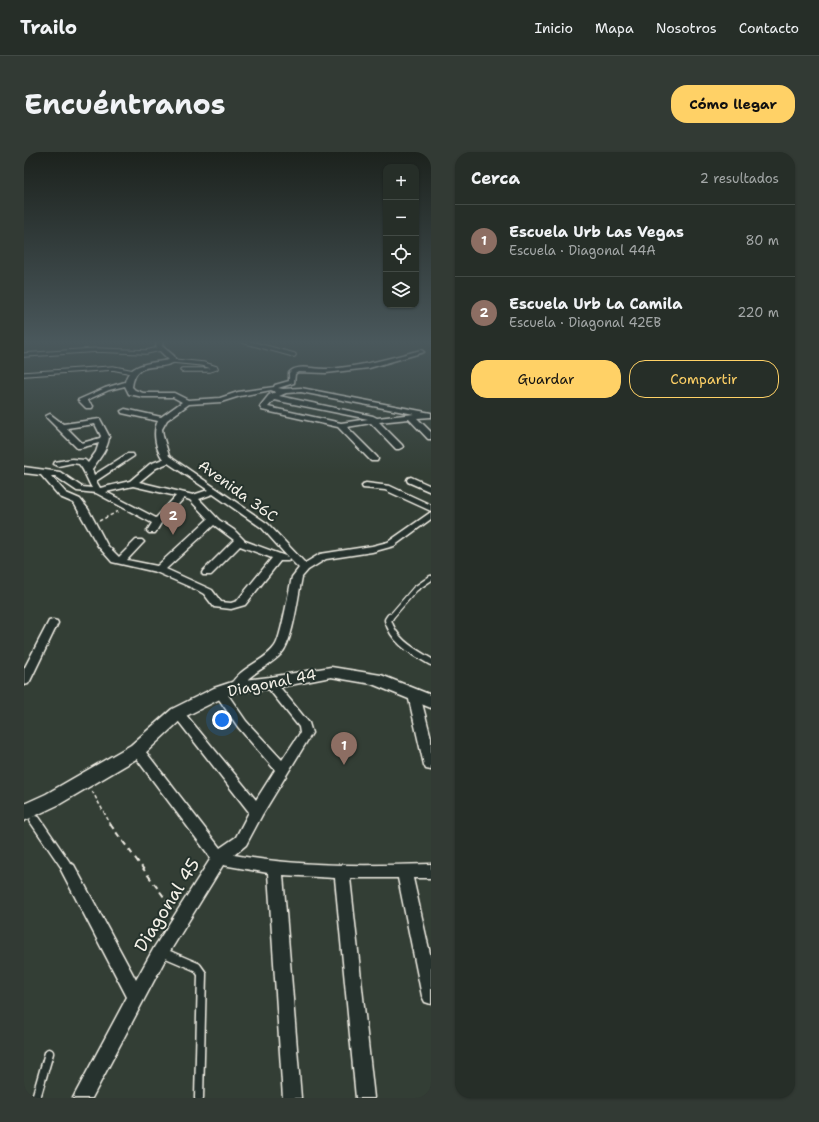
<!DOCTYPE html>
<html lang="es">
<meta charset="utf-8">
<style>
body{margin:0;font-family:"Shantell Sans",sans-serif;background:#323a34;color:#f1f3f6}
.controls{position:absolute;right:12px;top:12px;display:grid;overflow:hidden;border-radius:8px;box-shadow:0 1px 3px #0004}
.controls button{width:36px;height:36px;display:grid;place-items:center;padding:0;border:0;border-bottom:1px solid #424a45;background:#262e28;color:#f1f3f6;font:20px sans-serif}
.you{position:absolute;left:198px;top:568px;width:14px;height:14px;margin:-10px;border:3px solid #fff;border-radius:50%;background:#1a73e8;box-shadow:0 0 0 6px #1a73e833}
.badge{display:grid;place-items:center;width:26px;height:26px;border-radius:50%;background:#ffd166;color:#fff;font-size:13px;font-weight:700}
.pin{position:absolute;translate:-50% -33px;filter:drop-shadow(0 1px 2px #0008)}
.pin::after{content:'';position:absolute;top:21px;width:14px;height:12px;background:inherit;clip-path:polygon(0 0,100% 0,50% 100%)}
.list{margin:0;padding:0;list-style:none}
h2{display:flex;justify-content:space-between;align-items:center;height:52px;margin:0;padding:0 16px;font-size:17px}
h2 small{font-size:13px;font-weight:400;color:#a4a8a8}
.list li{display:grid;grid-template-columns:26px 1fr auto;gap:12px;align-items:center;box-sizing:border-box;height:72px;padding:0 16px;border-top:1px solid #424a45}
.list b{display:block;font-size:15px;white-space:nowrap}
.list p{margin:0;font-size:13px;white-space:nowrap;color:#a4a8a8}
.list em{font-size:13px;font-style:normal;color:#a4a8a8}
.actions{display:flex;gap:8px;padding:12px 16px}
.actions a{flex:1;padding:9px 0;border:1px solid #ffd166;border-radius:16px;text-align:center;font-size:14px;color:#ffd166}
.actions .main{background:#ffd166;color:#111}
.icon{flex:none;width:22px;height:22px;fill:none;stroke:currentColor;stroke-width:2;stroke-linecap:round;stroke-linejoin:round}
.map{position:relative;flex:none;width:407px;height:946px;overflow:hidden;border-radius:16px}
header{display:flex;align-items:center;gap:24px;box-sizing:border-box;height:56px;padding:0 20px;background:#262e28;border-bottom:1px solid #424a45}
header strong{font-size:19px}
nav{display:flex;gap:22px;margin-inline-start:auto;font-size:14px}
.intro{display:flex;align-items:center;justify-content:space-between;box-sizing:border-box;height:96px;padding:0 24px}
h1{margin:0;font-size:28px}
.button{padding:10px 18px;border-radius:16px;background:#ffd166;color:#111;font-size:14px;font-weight:700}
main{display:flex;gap:24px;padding:0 24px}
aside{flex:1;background:#262e28;border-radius:16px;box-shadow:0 1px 3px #0004}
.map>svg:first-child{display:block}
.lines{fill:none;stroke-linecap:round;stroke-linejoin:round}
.service-far3-casing{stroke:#f4f1e8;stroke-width:5.5}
.service-far2-casing{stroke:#f4f1e8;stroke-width:7}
.service-far1-casing{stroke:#f4f1e8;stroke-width:9}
.service-casing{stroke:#f4f1e8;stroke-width:11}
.pedestrian-casing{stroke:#f4f1e8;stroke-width:3}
.minor-casing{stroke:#f4f1e8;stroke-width:3}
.secondary-casing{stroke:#f4f1e8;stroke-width:3}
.path-far1{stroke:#f4f1e8;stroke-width:1.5;stroke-dasharray:3.5 2.5;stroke-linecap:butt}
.path{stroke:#f4f1e8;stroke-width:2;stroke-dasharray:6 4.5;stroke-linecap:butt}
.service-far3{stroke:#26332d;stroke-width:3.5}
.service-far2{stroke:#26332d;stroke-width:4.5}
.service-far1{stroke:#26332d;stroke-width:6}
.service{stroke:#26332d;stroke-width:8}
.pedestrian{fill:#26332d;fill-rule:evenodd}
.minor{fill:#26332d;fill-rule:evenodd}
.secondary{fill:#26332d;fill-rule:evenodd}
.labels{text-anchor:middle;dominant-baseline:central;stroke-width:4;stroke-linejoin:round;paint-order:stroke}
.street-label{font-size:15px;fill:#f4f1e8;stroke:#26332d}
.near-street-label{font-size:18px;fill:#f4f1e8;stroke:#26332d}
</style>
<header>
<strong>Trailo</strong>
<nav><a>Inicio</a><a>Mapa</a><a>Nosotros</a><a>Contacto</a></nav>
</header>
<div class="intro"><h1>Encuéntranos</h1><a class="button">Cómo llegar</a></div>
<main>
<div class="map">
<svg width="407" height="946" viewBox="0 0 407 946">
<rect width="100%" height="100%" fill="#333e35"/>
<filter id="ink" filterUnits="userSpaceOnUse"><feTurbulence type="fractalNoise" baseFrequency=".025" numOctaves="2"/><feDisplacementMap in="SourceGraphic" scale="8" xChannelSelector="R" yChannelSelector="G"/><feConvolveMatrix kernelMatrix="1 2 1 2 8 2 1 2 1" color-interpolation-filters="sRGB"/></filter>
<g filter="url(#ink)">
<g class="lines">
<defs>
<path id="service-far3" d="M219 189 270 203
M0 203 73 198 122 200 136 197
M149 209 179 212 192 216 186 218H158
M0 222 89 216 109 220"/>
<path id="service-far2" d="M366 466 391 437 407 426"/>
<path id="service-far1" d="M366 465 364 468C370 490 389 499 407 510"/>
<path id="service" d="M138 800 173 815 178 822 175 946
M12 946 25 901"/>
<path id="pedestrian" d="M11 664 15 665 49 715 50 718 49 721 45 723 41 721 7 671 6 668 7 665Z"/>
<path id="minor" d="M133 189H139L138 194 150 204 152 209C135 221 112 205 108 235L111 238 119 241H150L164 248 196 246 214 240 250 235 251 233 265 229V221C273 211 291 218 303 217 336 215 366 206 397 198L400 200 345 216 302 221 274 220 271 222 270 231 254 236 259 237 277 236 407 261V265L393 266 407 280V287H404L385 267 355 270 378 293 379 295 375 297H372L347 271 323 275 353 305 354 307 353 309H347L314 275 238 258 236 255 237 253 245 243 252 240 247 238 216 244 197 250 165 252 143 268 138 277 139 284 145 304 244 372 281 411 296 402 348 394 364 390 407 360V367L370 394 348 400 302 407 284 418 278 425C274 443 269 490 257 502 248 512 235 517 225 526 219 532 217 541 207 538L205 535C218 513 239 511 251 494 257 487 265 438 268 425L275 416 265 406 264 409H256L221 453 207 457 190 455 180 442 173 438 132 420 88 410 74 394 50 351 36 345 17 323 0 321V315L36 320 58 335 68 336C63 328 61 319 55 312L48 311 34 314 30 312 31 310 48 307 61 308 64 311 72 300 75 291 56 296H53L23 266 22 264 26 262 39 272 76 267 85 284C85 295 75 307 68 317L70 323 103 302H109L110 304 72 329 76 336 106 329 126 312 139 307C132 298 128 280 134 269L98 261 97 259 101 257 137 265 158 250 149 245H119L105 242 101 234 85 238 63 248 69 254 68 256H62L54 248 81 236 101 230C105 210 130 211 145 208L132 195ZM277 240 390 262 353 266 349 264 255 244 262 241ZM250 248 344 267 317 271 244 255ZM71 272 77 284 76 286 58 291 43 276ZM144 311 184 338 169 343 115 330 132 316ZM27 324H31L53 339 72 341 128 371 123 379 125 381H131L137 371 160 346 166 348 184 367 133 414 103 408 118 392 120 390 118 388H112L95 405 83 393 64 357 56 347 42 341ZM109 334 152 344 132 366 82 340ZM189 342 238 376 264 405 221 389 210 378 195 368 175 347ZM190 373 210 388 179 419 178 421 179 423H187L216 394 248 406 213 449 207 451 197 450 188 438 142 417Z
M387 325 407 334V340L384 330 383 328 384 326Z
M342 331 366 334 407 353V359L361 338 339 336 338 334 339 332Z
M29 468 33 469 34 471 6 529 4 532 0 533V517L24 471 25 469Z
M246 527 250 528 285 571 288 581 238 663 222 693 210 703C275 715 341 714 407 712V726H389L407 806V852L401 850 398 844 374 726H326L350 946H332L311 726 259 723 277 946H259L244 721 199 713 143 804 68 946H49L103 845 37 718 40 713 45 711 50 713 112 828 131 794 187 706 106 598 108 595 113 593 118 595 196 696 212 685 225 660 148 561 150 558 154 557 158 558 232 648 251 618 214 575 190 540 192 537 196 536 200 537 222 569 258 608 276 581 275 575 240 531 242 528Z
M390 539 394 540 396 543 407 586V618L402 617 400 613 384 543 386 540Z"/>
<path id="secondary" d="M307 515 357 523 407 543V556L348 532 307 525 246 537 212 540 202 544 160 565 119 603 36 652 0 669V652L22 642 107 593 148 557 190 536 211 529 246 525Z"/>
</defs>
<use href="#service-far3" class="service-far3-casing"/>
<use href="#service-far2" class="service-far2-casing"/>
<use href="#service-far1" class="service-far1-casing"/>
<use href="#service" class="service-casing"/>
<use href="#pedestrian" class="pedestrian-casing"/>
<use href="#minor" class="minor-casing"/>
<use href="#secondary" class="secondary-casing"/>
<path class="path-far1" d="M75 369 95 359
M68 639 87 673"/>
<path class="path" d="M86 672 149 757"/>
<use href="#service-far3" class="service-far3"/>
<use href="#service-far2" class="service-far2"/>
<use href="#service-far1" class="service-far1"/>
<use href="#service" class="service"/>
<use href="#pedestrian" class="pedestrian"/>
<use href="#minor" class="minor"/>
<use href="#secondary" class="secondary"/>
</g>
</g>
<linearGradient id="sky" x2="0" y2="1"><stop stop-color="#1c221d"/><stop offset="0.59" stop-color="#4a585c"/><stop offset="1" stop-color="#4a585c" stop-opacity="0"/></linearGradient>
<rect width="407" height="322" fill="url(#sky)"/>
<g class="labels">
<g class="street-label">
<text transform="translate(214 339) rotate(36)">Avenida 36C</text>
<text transform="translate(248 531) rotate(-11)">Diagonal 44</text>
</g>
<g class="near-street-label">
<text transform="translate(143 753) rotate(-58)">Diagonal 45</text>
</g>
</g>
</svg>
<div class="controls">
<button>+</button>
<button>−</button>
<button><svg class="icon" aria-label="locate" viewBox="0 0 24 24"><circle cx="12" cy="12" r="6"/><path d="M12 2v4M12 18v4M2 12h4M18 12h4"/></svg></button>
<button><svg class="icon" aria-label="layers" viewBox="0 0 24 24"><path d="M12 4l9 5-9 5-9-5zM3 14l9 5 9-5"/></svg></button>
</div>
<div class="you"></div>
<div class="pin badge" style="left:320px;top:613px;background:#8d6e63">1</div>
<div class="pin badge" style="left:149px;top:383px;background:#8d6e63">2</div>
</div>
<aside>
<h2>Cerca<small>2 resultados</small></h2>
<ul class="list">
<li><span class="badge" style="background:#8d6e63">1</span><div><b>Escuela Urb Las Vegas</b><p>Escuela · Diagonal 44A</p></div><em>80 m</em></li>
<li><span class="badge" style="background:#8d6e63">2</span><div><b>Escuela Urb La Camila</b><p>Escuela · Diagonal 42EB</p></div><em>220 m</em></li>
</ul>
<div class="actions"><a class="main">Guardar</a><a>Compartir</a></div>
</aside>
</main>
